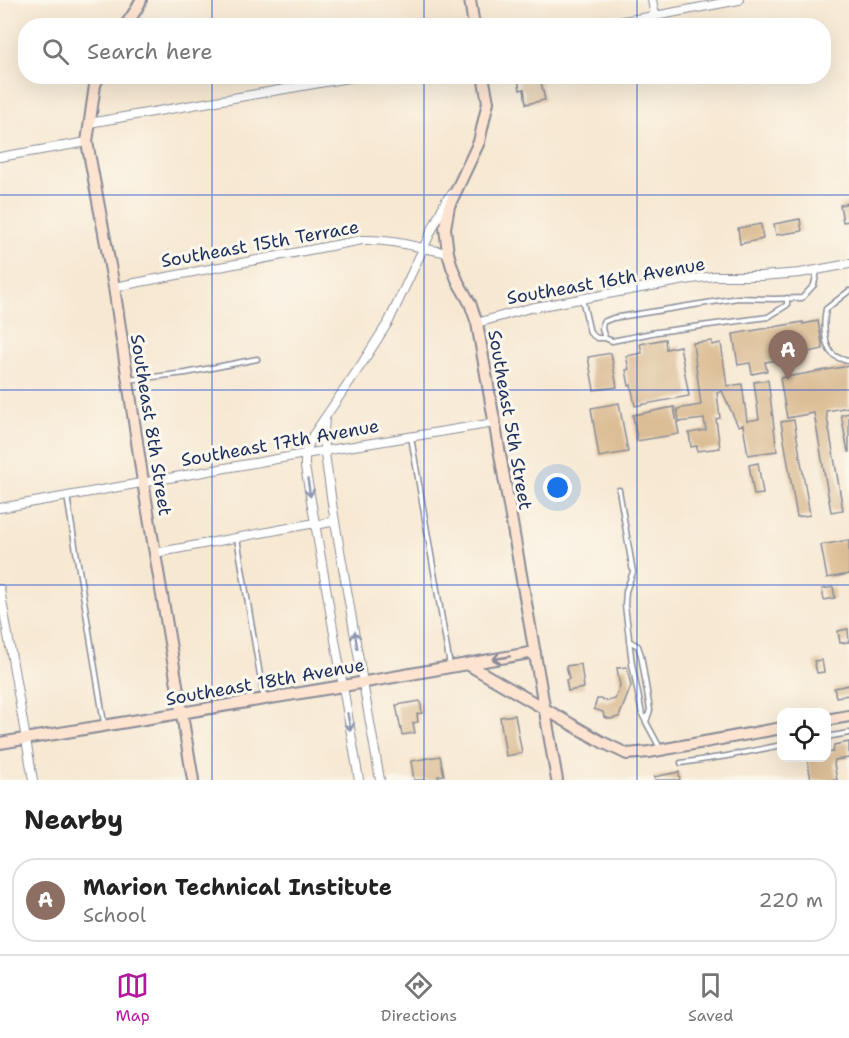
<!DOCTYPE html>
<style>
body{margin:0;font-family:"Shantell Sans",sans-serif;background:#f2f2f2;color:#222}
.controls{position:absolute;right:18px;bottom:18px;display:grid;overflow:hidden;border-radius:12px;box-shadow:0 6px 24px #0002}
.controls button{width:54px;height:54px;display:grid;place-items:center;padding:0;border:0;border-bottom:2px solid #e0e0e0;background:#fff;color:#222;font:30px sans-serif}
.you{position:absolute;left:558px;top:488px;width:21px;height:21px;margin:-15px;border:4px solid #fff;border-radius:50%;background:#1a73e8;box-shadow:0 0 0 9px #1a73e833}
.badge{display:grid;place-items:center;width:39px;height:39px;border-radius:50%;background:#b5179e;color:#fff;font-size:20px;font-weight:700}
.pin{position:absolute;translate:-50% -50px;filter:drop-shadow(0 2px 3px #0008)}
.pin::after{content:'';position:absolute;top:32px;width:21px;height:18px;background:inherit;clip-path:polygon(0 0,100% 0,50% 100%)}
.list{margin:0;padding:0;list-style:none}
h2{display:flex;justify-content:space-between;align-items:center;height:78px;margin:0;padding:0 24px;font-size:26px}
h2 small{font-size:20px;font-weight:400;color:#767676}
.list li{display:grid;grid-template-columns:39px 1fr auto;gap:18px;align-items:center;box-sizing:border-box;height:84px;margin:0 12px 12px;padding:0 12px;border:2px solid #e0e0e0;border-radius:24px}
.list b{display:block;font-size:22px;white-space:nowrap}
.list p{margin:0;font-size:20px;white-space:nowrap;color:#767676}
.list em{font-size:20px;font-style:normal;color:#767676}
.icon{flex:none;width:33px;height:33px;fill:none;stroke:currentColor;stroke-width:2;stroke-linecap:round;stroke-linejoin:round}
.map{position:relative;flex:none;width:849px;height:780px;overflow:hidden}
.search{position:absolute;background:#fff;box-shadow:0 6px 24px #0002;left:18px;right:18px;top:18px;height:66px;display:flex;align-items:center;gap:15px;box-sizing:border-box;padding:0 21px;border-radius:24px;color:#767676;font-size:22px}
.sheet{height:174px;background:#fff}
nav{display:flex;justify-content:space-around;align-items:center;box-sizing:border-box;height:84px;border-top:2px solid #e0e0e0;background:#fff;font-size:16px;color:#767676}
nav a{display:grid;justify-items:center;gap:3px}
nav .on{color:#b5179e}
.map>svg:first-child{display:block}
.building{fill:#dcbe96}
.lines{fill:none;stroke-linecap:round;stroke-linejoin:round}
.lane-casing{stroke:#898c98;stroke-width:7}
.street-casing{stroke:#898c98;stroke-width:10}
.secondary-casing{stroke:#898c98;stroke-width:14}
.lane{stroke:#fff;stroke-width:4}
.street{stroke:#fff;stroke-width:8}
.secondary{stroke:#fde4d1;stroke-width:10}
.oneway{stroke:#8d97ae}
.oneway2{stroke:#8c8a98}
.grid{fill:none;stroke:#1d4ed8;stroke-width:1.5;stroke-opacity:0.55}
.labels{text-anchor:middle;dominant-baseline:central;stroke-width:6;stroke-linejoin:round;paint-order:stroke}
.street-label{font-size:18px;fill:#1b2f5e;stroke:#fbf7ec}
</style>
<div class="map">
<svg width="849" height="780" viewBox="0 0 849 780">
<rect width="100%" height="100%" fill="#fbf7ec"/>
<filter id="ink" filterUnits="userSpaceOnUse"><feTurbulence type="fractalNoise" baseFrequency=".0167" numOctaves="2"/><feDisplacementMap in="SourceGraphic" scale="12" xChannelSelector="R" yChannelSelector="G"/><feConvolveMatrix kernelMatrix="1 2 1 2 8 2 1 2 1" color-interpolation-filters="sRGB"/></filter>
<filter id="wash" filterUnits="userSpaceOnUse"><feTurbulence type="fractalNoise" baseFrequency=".008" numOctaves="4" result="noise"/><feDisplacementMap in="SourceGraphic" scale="24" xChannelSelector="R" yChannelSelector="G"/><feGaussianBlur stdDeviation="1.35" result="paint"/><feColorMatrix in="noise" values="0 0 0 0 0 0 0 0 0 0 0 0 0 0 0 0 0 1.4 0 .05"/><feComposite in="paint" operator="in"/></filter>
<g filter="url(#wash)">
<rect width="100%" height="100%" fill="#f7e8d2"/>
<g id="blocks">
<path class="building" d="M527 76H544L545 82H541L545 100 526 104 524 89 520 90 518 78Z
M849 203V221L843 222 840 205Z
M800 219 802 231 776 235 774 224Z
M761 224 763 239 740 244 738 228Z
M818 321 823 349 808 352 809 355 765 362 767 371 752 374 750 363 738 365 733 334 803 322V324Z
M665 339 666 349 680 346 689 396 635 406 631 385 629 386 626 370 629 369 626 356 642 353 640 344Z
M712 341V345L721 343 727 386 742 384 747 421 759 419 754 382 768 380 777 451 748 455 743 425 738 426 722 391 717 393 720 418 716 419 720 448 697 451V446L691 447 689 433 706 430 704 419 679 422 677 409 701 405 693 343Z
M611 353 617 387 594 390 588 357Z
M849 366V407L826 411 843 510 831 512 814 413 787 418 780 378Z
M619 403 628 452 599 457 591 408Z
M674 407 679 434 637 441 633 415Z
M849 413V452H848L841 415Z
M794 420 810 515 797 517 781 422Z
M758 463 763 494 754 495 749 465Z
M849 540V574L827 578 821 545Z
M833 587 835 598 824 600 822 589Z
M848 629 849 642 840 643 838 631Z
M822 660 824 672 817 673 814 661Z
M581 664 584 688 568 691 566 680 569 679 566 666Z
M627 667 631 686 619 717 610 719 604 717 603 712 594 709 597 699H601L607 701 615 699 620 686 617 668Z
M849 685V695L836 697 834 688Z
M420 701 422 713 417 714 418 722 413 723 415 733 402 735 396 705Z
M515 715 522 753 506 756 500 717Z
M849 742V758L835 760 834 764 837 780H811L807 758H826V753L833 752 834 745Z
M440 756 444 775 438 776V780H414L411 761Z
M679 772 680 780H655L654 777Z"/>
</g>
</g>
<g filter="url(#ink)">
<use href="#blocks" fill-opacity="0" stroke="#898c98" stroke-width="1.5"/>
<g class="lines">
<defs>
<path id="lane" d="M849 291 826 309C824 318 824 325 825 334 827 351 832 358 849 361
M582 298 590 333 597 338H605
M787 298V305L768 317 657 332 612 341 605 338 602 329 603 322 613 318 738 298 774 299 802 298 814 285 817 271
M128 380 186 373 257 359
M411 437 450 666
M619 490 633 572 626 591 625 605 632 664 642 714 646 722 650 710 641 655 638 646 629 641
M67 496 104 723
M237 538 264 699
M646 722 660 748
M826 737 849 733
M826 747 828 737
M681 763 727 756 782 745"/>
<path id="street" d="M652 0 655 16
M590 26 655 16 739 0
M89 123 360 76
M0 157 87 142
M114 287 362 240C392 239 419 248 448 253
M477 323 530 308 685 280 714 276H761L800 273 849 264
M325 419 323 440 333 510 380 780
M0 508 305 454 494 423
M155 553 315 523 321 524 335 521
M0 589 33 780
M359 780 315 523 305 467V454L313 435 361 365 389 321 446 200 453 193"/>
<path id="secondary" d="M470 0 474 26
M125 26 136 10 141 0
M99 76 95 85 87 142 114 287 143 482 193 780
M483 76 488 102 479 142 449 206 445 228 448 253 452 267 458 282 470 303 477 323 557 780
M467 664 602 742 627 754 649 752 782 728
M826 720 849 716
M0 743 343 686 535 652"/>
</defs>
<use href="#lane" class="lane-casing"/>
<use href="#street" class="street-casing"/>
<use href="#secondary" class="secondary-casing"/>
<use href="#lane" class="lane"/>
<use href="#street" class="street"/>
<use href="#secondary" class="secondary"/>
</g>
<defs><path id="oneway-shaft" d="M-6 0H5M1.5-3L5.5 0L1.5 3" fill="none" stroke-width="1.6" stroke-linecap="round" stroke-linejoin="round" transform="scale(1.5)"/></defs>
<g class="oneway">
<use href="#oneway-shaft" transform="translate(309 488) rotate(81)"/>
<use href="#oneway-shaft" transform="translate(356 640) rotate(-99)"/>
<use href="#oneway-shaft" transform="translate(349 722) rotate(80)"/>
</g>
<use class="oneway2" href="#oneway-shaft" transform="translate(501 658) rotate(170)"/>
</g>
<path class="grid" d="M212 0V26M424 0V26M637 0V26M212 76V780M424 76V780M637 76V780M0 195H849M0 390H849M0 585H849"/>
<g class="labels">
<g class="street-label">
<text transform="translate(260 244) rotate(-10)">Southeast 15th Terrace</text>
<text transform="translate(606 281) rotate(-10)">Southeast 16th Avenue</text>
<text transform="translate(510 420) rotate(80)">Southeast 5th Street</text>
<text transform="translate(151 425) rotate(81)">Southeast 8th Street</text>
<text transform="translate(280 443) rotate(-10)">Southeast 17th Avenue</text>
<text transform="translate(265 682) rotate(-10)">Southeast 18th Avenue</text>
</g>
</g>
</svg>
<div class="controls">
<button><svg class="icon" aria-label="locate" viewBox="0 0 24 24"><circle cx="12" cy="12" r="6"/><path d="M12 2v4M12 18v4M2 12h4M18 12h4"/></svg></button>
</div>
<div class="you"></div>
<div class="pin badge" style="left:788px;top:380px;background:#8d6e63">A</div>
<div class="search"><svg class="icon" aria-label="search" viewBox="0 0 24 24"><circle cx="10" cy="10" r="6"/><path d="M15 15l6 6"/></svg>Search here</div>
</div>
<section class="sheet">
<h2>Nearby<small></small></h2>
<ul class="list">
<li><span class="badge" style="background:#8d6e63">A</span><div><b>Marion Technical Institute</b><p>School</p></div><em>220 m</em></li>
</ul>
</section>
<nav>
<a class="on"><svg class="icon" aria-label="map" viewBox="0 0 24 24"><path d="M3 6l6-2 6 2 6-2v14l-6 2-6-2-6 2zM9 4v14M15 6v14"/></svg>Map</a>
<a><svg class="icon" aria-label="directions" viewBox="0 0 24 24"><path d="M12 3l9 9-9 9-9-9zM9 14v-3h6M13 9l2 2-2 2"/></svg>Directions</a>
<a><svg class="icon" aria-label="saved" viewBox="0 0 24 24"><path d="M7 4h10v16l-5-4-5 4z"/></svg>Saved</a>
</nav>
